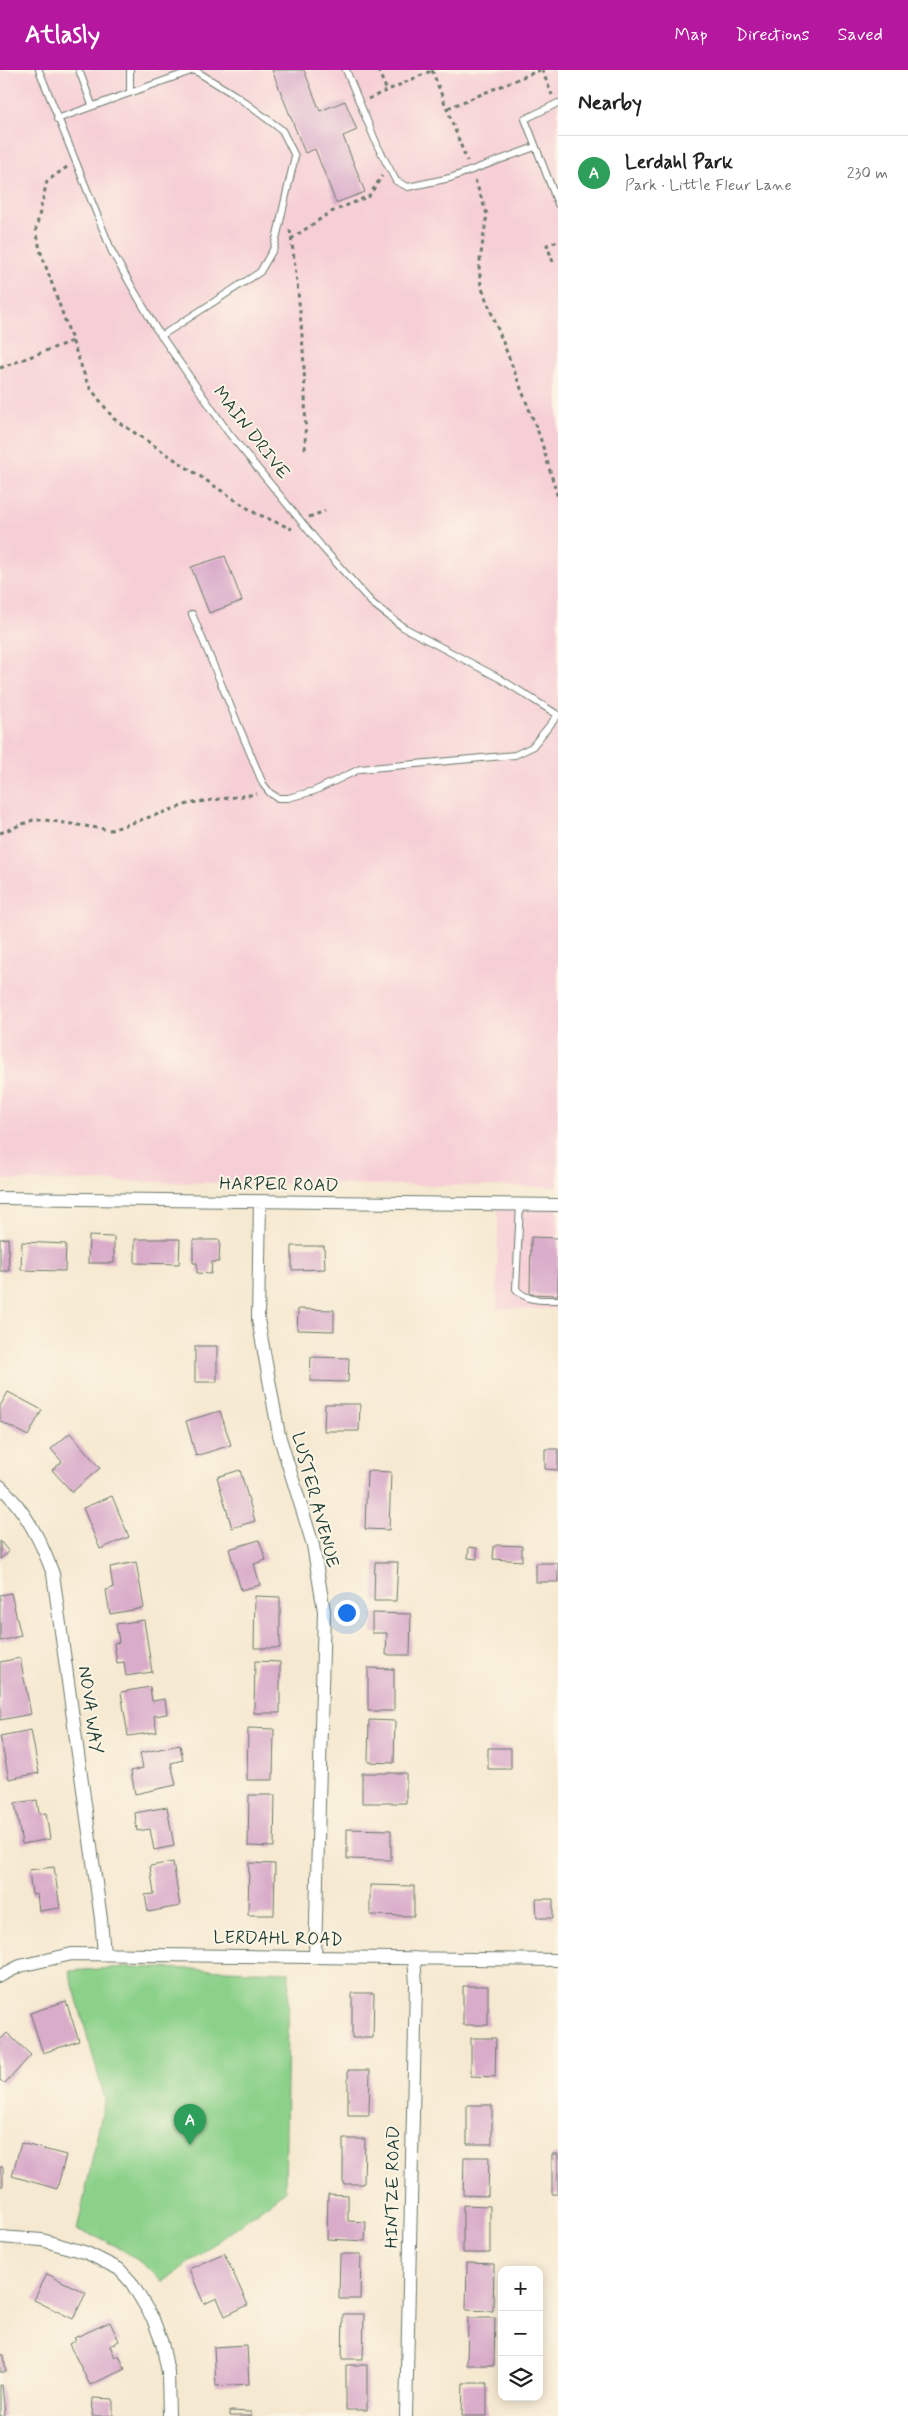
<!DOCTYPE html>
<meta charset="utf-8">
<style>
body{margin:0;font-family:Mynerve,sans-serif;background:#f6f6f6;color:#222}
.controls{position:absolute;right:15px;bottom:15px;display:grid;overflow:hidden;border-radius:10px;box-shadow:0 2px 12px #0003}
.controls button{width:45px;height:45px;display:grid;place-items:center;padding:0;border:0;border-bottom:1px solid #e0e0e0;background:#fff;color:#222;font:25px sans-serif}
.you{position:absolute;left:346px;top:1542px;width:18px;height:18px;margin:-12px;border:4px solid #fff;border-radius:50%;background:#1a73e8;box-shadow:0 0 0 8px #1a73e833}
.badge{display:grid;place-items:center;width:32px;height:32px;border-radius:50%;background:#b5179e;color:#fff;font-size:16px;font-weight:700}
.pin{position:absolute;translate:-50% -41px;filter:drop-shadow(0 1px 2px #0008)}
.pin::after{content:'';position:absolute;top:26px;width:18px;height:15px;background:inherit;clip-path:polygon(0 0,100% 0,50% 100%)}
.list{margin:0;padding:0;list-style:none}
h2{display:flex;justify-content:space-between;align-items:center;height:65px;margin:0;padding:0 20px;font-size:21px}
h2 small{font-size:16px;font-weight:400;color:#767676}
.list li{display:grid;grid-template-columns:32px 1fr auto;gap:15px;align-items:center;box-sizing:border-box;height:75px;padding:0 20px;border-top:1px solid #e0e0e0}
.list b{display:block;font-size:19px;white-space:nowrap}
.list p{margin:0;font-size:16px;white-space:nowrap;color:#767676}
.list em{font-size:16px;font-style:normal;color:#767676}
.icon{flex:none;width:28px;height:28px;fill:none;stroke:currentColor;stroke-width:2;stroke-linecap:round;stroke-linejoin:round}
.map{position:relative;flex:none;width:558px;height:2346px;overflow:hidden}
header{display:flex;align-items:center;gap:30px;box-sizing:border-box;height:70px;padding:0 25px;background:#b5179e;color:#fff}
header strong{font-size:24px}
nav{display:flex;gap:28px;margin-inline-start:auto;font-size:18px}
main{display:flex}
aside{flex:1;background:#fff}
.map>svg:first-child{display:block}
.built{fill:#f6cfd6}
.green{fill:#8cd18a;stroke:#56875f}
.building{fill:#d9acca}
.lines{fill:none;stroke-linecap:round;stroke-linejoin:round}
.lane-casing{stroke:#6a796b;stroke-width:8}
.street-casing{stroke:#6a796b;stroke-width:14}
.path{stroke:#6a796b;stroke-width:3;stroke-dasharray:4 4;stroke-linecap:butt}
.lane{stroke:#fff;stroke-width:6}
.street{stroke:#fff;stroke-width:12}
.labels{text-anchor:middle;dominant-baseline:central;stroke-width:4;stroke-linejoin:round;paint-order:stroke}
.street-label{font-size:18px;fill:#1f3d34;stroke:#fcf5e5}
</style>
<header>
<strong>Atlasly</strong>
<nav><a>Map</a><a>Directions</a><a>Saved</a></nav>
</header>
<main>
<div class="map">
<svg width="558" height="2346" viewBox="0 0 558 2346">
<rect width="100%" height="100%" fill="#fcf5e5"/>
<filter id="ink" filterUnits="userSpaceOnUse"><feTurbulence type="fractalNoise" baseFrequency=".02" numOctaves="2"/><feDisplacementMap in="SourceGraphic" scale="10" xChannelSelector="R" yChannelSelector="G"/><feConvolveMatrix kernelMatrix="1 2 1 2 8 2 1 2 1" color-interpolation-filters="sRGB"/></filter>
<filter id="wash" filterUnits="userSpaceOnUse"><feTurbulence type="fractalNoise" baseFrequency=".0096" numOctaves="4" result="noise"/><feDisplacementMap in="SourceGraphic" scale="20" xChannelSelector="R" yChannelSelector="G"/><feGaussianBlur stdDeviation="1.12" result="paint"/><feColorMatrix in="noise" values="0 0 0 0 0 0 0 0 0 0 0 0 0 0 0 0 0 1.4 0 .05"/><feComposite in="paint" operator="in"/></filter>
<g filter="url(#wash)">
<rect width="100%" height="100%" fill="#f6e9d1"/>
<path class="built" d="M0 0H558V1117L0 1110Z
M498 1134 558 1135V1239H497Z"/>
<path class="green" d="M126 1897 289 1902 285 2121 163 2212C138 2188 111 2169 77 2161L105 2029 69 1901Z"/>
<g id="blocks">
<path class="building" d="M272 0H304L320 41 345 31 357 60 343 66 365 122 336 133 315 79 305 83Z
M225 486 242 531 209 543 191 497Z
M89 1166 114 1167V1193H88Z
M531 1167 558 1168V1225L530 1224Z
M8 1168 9 1201H0V1169Z
M135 1169H180L179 1194 135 1193Z
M193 1170H220L219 1192H212L211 1204 197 1203V1193H193Z
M22 1172 66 1174 65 1201 21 1200Z
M292 1176H324L325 1199 292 1200Z
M298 1239 334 1240V1261L297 1260Z
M195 1276H217V1312H195Z
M311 1287 349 1288 348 1312 310 1311Z
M8 1322 42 1340 28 1366 0 1351V1336Z
M325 1334H360L359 1361H324Z
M220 1341 231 1375 196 1386 186 1351Z
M70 1363 100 1398 72 1422 52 1400 62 1392 51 1379Z
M545 1379H558V1400L545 1399Z
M240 1400 255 1451 232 1458 217 1407Z
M367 1401 391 1402 389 1460 365 1459Z
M112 1426 129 1467 100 1479 83 1438Z
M259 1470 266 1490 254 1494 260 1515 241 1520 229 1479Z
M0 1471 9 1482 0 1489Z
M498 1475 522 1476V1491L493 1489 494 1476Z
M469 1477 477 1478V1489L468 1488Z
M136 1492 144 1538 110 1544 106 1520 113 1518 110 1497Z
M375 1492H398L396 1531H374Z
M536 1493H558V1512H536Z
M11 1523 21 1566 0 1571V1525Z
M255 1526 280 1527V1578H254Z
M372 1543 411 1544 410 1585H386L387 1563H372Z
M144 1550 152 1602 126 1606 124 1592 117 1593 114 1573 119 1572 116 1554Z
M20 1588 31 1644 0 1650V1592Z
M255 1591 280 1592V1643H254Z
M368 1598 394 1599V1641H368Z
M150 1617 152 1631 165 1629 167 1644 154 1646 157 1662 128 1666 121 1622Z
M369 1650 395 1651 394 1693 368 1692Z
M248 1658 274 1659 273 1710H247Z
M31 1660 39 1703 9 1709 0 1666Z
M180 1675 183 1690 171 1693 176 1715 135 1724 131 1701 143 1698 140 1683Z
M488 1678H511V1699H488Z
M362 1703H406V1733H362Z
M249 1725H275L274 1777 248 1776Z
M37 1730 39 1744 46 1743 50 1769 22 1774 15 1733Z
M167 1737 174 1776 154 1780 150 1759 137 1761 135 1743Z
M347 1759 391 1760V1790L347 1789Z
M173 1792 180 1836 148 1842 145 1825 154 1824 150 1796Z
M249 1793 275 1794 274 1845H248Z
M54 1797 60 1838 39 1841 37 1824 32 1825 29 1800Z
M370 1815 414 1816V1846L370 1845Z
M536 1829H553V1848H537Z
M463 1916H488V1955H463Z
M352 1923H374L373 1968H352Z
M66 1931 79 1971 43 1983 30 1943Z
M7 1963 31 1985 5 2014 0 2010V1970Z
M471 1968H496L495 2007 471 2006Z
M348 2000H370L369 2045H348Z
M467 2035H492V2074H467Z
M343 2069H365L364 2114H343Z
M21 2073 66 2085 57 2119 12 2106Z
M552 2084H558V2124H552Z
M464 2087H489L488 2126 463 2125Z
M0 2097H3V2116H0Z
M328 2124 348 2125V2151L366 2152 365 2171 327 2169Z
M463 2135 490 2136V2183H463Z
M224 2183 248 2235 225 2246 217 2228 204 2234 189 2199Z
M340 2184H361L360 2229H339Z
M467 2193 494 2194 493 2241 466 2240Z
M47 2204 86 2223 73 2249 34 2230Z
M343 2244H364L363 2289H342Z
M468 2248H495L494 2295H467Z
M110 2252 119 2271 110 2276 115 2287 119 2285 125 2299 90 2315 69 2274 76 2270 74 2268Z
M247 2275 249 2314 216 2316 214 2277Z
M0 2285H4L6 2302H0Z
M346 2295H367V2340H346Z
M463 2313H487V2346H462Z
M0 2315H2L5 2346H0Z
M93 2328 113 2329V2346H92Z
M230 2341 251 2342V2346H230Z"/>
</g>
</g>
<g filter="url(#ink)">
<use href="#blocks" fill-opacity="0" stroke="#6a796b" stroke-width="1"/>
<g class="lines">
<defs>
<path id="lane" d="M39 0 112 182 155 257 228 362 322 477 372 533 403 557 499 608 558 645
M79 0 92 35
M130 0V21
M346 0 378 77 396 111 408 117 450 108 535 77
M558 33 525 49 558 134
M57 49 194 0 235 25 282 60 295 86 274 178 260 202 161 266
M192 544 263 714 270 723 278 728H288L314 721 360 699 515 685 532 677 558 645
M520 1134 516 1219C527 1232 542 1230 558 1230"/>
<path id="street" d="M0 1128 558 1135
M260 1132 258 1249 279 1365 313 1475 324 1541 315 1887
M0 1416C26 1441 41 1471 53 1504L101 1849 104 1884
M0 1906 20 1896 72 1884 558 1890
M0 2167 42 2170 87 2183 119 2199 131 2212 153 2249 162 2273 168 2302 169 2346
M406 2346 416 1914 414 1888"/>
</defs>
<use href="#lane" class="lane-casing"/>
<use href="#street" class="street-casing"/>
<path class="path" d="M378 0 387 21
M432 0 467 91
M542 0 552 25
M368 29 433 0
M448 38 540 0
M67 97 47 111 36 159 40 180 88 315 114 349 255 443 292 459
M475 110 487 144 479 197 481 216 540 367 558 428
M290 160C301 234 307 307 305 382
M291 169 329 143 369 126 382 106
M553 192 547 175 558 171
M0 298 72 271
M309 447 325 441
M0 763 33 750H45L111 760 191 733 257 724"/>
<use href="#lane" class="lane"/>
<use href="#street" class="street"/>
</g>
</g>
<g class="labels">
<g class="street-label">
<text transform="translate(251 363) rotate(52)">MAIN DRIVE</text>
<text transform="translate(279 1115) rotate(1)">HARPER ROAD</text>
<text transform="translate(315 1430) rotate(75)">LUSTER AVENUE</text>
<text transform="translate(90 1640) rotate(82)">NOVA WAY</text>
<text transform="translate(278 1869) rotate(1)">LERDAHL ROAD</text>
<text transform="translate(393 2117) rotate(-89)">HINTZE ROAD</text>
</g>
</g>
</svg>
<div class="controls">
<button>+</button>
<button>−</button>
<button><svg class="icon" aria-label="layers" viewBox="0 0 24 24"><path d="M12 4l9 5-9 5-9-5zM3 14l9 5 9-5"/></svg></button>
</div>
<div class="you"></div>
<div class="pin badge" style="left:190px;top:2075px;background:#2e9e5b">A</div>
</div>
<aside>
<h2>Nearby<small></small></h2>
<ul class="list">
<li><span class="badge" style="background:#2e9e5b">A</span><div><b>Lerdahl Park</b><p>Park · Little Fleur Lane</p></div><em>230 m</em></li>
</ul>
</aside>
</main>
